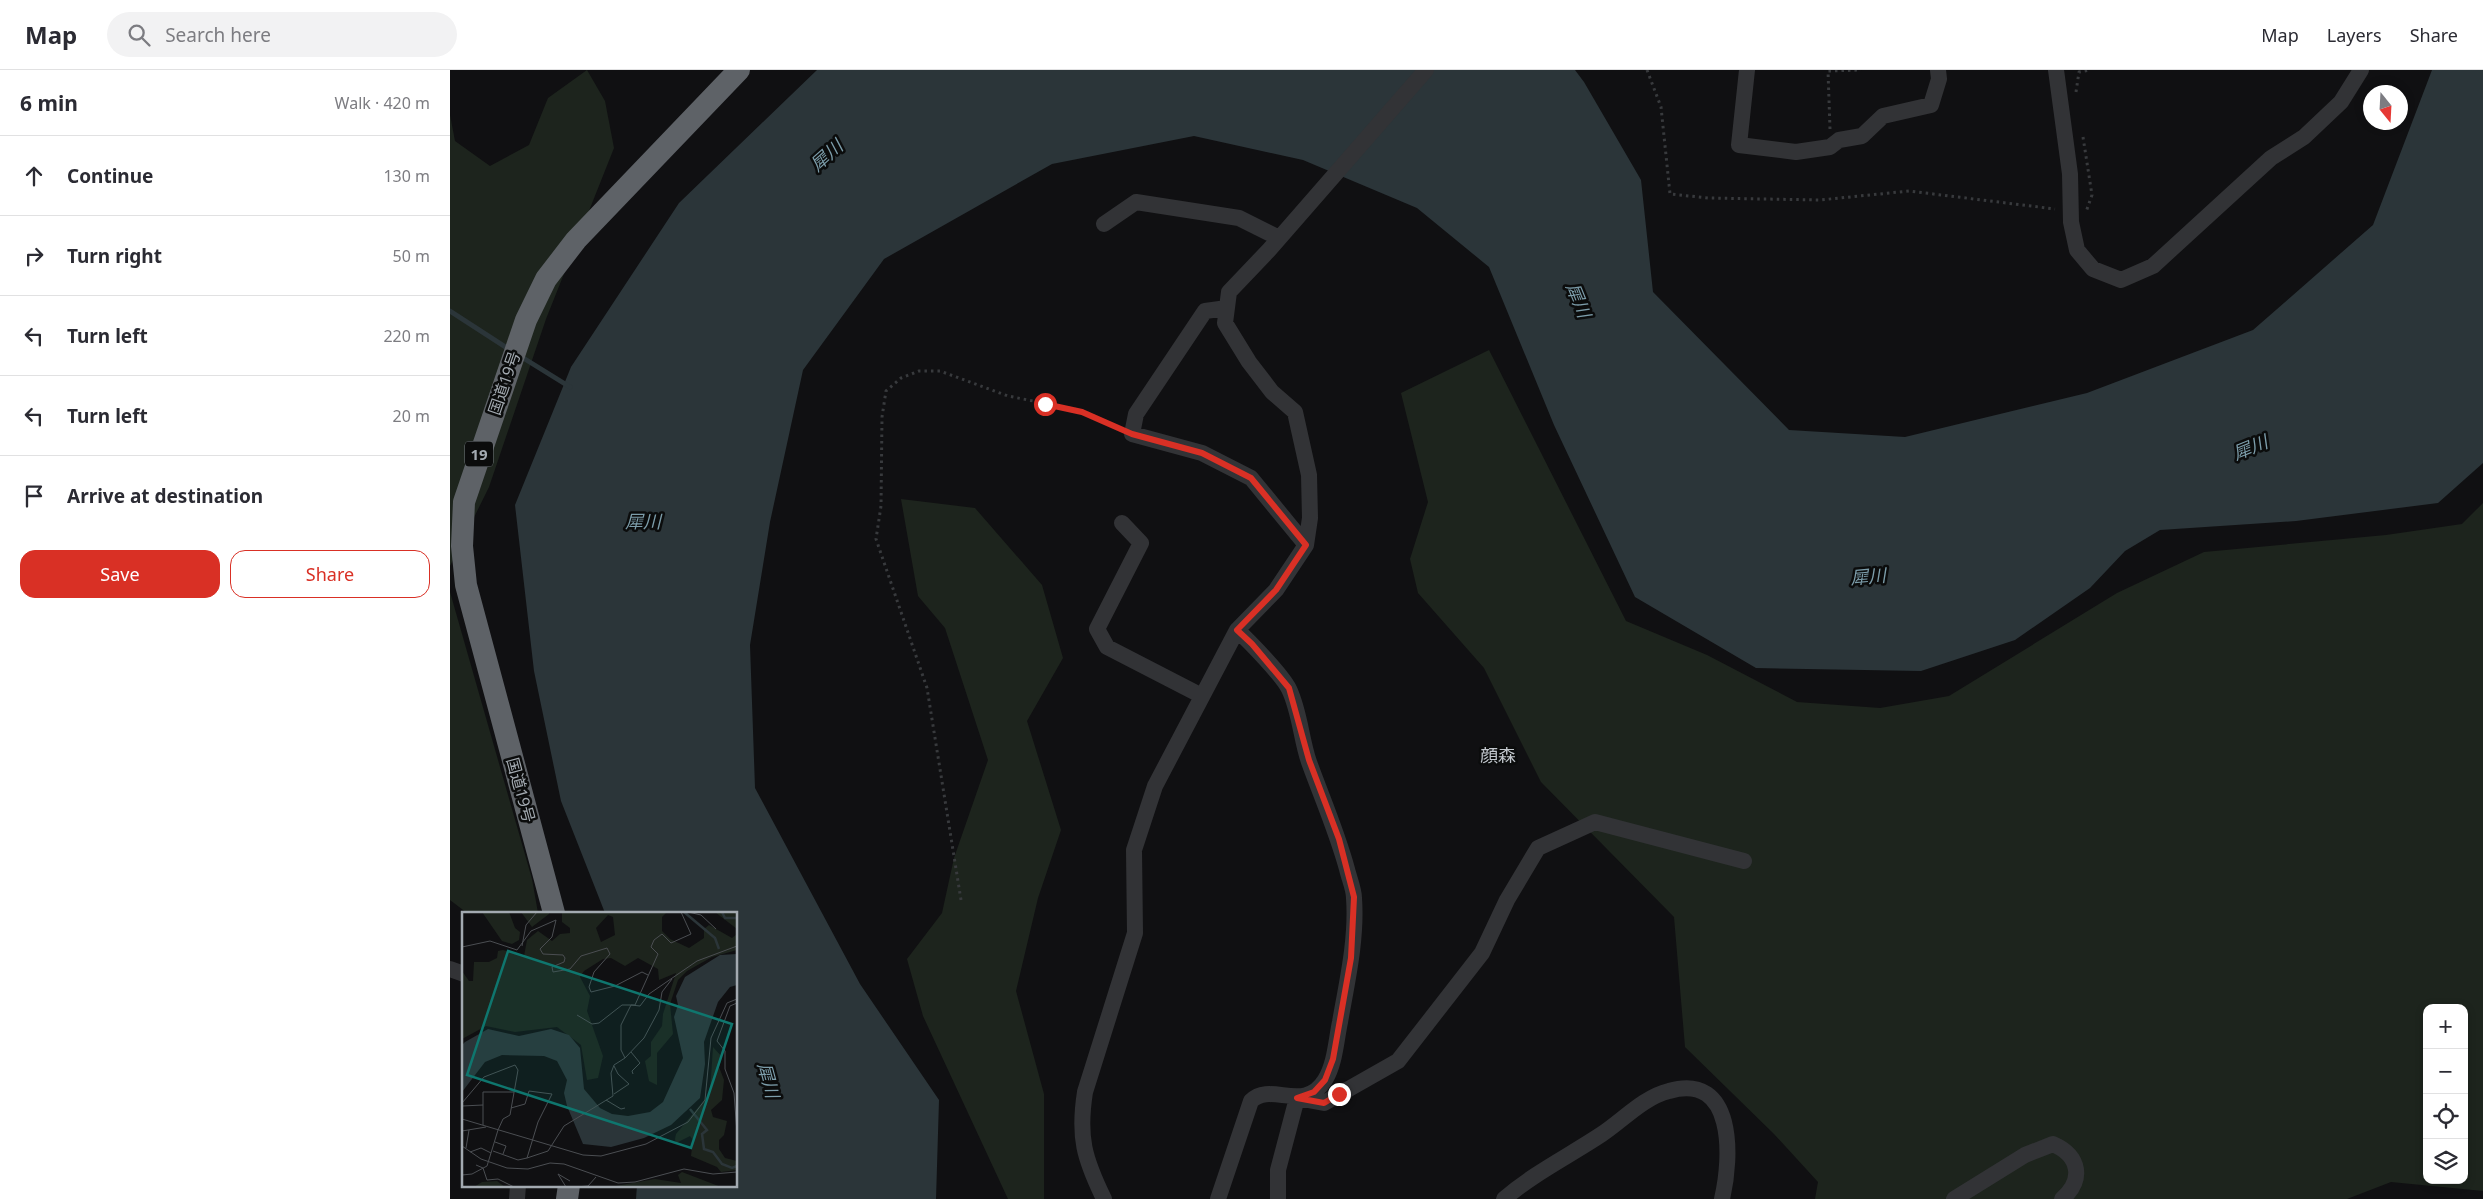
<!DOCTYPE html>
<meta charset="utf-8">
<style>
body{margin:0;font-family:"Noto Sans","Noto Sans JP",sans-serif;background:#f2f2f3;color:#2b2b33}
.controls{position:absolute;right:15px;bottom:15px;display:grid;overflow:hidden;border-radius:10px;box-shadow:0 2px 8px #0003}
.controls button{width:45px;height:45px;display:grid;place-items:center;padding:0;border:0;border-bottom:1px solid #e1e1e2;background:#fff;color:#2b2b33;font:25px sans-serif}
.compass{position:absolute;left:1913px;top:15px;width:45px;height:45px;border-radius:50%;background:#fff;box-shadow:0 2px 8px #0003;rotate:162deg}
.stop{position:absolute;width:15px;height:15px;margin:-11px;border:4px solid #d93025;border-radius:50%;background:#fff}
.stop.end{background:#d93025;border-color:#fff;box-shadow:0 1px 5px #0008}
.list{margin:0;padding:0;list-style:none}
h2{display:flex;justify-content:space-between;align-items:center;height:65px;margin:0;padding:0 20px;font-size:21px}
h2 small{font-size:16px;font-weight:400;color:#7c7c81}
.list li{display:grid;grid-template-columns:32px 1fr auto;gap:15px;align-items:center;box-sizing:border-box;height:80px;padding:0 20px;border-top:1px solid #e1e1e2}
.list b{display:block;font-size:19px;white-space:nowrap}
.list em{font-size:16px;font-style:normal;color:#7c7c81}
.actions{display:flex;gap:10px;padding:15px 20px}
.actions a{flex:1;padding:11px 0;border:1px solid #d93025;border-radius:15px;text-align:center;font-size:18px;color:#d93025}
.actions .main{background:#d93025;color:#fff}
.icon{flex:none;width:28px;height:28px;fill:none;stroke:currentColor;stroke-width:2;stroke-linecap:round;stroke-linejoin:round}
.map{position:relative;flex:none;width:2033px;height:1129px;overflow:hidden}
header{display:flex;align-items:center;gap:30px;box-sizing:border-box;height:70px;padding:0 25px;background:#fff;border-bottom:1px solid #e1e1e2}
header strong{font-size:24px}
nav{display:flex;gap:28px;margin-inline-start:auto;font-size:18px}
.search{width:350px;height:45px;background:#f2f2f3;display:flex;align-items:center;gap:12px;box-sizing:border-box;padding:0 18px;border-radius:28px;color:#7c7c81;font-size:19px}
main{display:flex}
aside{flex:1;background:#fff}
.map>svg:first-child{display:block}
.green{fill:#1d241d;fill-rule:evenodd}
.water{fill:#2b3539}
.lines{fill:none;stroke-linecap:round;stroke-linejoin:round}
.stream{stroke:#2b3539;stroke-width:5}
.path{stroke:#383a3d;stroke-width:3;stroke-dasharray:2.5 4;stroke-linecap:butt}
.minor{stroke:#323336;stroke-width:16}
.highway{stroke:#5e6267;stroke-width:22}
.route{stroke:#d93025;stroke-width:6}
.labels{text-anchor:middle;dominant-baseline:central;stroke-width:5;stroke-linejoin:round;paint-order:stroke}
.shield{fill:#0b0c0c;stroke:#757b80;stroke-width:1}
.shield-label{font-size:15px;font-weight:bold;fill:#a3aab1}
.street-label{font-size:16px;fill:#a3aab1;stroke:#0b0c0c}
.water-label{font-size:18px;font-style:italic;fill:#7c9daa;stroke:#0b0c0c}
.neighbourhood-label{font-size:18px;fill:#c3c8ce;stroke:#0b0c0c}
.inset-river{fill:none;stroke:#2b3539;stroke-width:2.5}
.inset-road{fill:none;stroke:#4b4e52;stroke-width:1}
.view{fill:#0f766e;fill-opacity:0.15;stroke:#0f766e;stroke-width:2.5}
.inset-edge{fill:none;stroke:#a3aab1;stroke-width:2.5}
</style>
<header>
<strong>Map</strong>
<div class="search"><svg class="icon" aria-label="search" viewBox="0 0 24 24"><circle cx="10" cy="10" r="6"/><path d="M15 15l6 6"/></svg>Search here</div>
<nav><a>Map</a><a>Layers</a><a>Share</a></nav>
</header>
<main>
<aside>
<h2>6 min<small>Walk · 420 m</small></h2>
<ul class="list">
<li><svg class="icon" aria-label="ahead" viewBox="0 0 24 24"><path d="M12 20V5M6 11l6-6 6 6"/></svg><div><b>Continue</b></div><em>130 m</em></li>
<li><svg class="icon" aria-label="right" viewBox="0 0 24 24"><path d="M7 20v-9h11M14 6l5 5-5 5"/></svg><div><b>Turn right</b></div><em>50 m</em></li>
<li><svg class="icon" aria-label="left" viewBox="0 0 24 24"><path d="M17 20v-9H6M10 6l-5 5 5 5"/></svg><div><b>Turn left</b></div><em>220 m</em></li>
<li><svg class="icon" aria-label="left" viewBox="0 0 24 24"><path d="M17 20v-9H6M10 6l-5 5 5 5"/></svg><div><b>Turn left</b></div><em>20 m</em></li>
<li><svg class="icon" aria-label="arrive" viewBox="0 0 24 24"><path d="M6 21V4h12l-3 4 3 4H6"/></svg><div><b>Arrive at destination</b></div></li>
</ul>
<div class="actions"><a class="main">Save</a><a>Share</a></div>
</aside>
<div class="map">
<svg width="2033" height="1129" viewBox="0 0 2033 1129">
<rect width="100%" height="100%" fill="#101012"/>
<path class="green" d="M137 0 155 31 164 78 96 249 39 417 0 496V45L5 71 40 96 79 75 98 28Z
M1039 280 1176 551 1257 585 1347 632 1430 638 1499 626 1667 523 1754 482 1936 465 2012 454 2033 433V1121L1941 1112 1897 1129H1365L1368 1112 1324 1064 1235 977 1224 847 1091 712 1034 598 968 523 960 489 978 432 951 323ZM1977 938H2014V1110H1977Z
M451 429 525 438 592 515 613 588 577 651 611 760 588 828 566 921 594 1024V1129H558L473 946 457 889 492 843 504 788 538 690 495 558 468 526Z
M0 522 82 809 88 843H17L0 830Z"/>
<path class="water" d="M367 0H1125L1134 12 1191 110 1203 222 1339 360 1455 367 1637 323 1803 260 1923 155 1982 0H2033V393L1988 433 1846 451 1710 460 1675 481 1640 518 1565 570 1471 601 1306 598 1185 527 1104 355 1039 197 967 138 853 90 744 66 602 94 434 189 353 300 320 452 300 575 305 718 410 914 489 1030 486 1129H186L187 1115H286V843H155L111 731 84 601 65 435 121 297 229 133Z"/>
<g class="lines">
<path class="stream" d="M0 241 60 280
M70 286 120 317"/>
<path class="path" d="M1197 0 1211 37 1220 124 1258 128 1370 130 1459 121 1605 139
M1626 22 1629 2 1640 0
M1380 59 1378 1 1411 0
M1633 67 1642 125 1636 142
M511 830 477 618 426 469 431 436 432 347 436 321 451 308 469 301H490L558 326 633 341 668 357"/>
<path class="minor" d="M1297 0 1289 75 1346 82 1380 77 1389 70 1412 66 1433 46 1481 35 1489 9 1488 0
M1606 0 1620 104 1621 152 1627 180 1643 199 1671 210 1703 196 1821 88 1854 67 1891 32 1911 0
M654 154 686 132 789 148 829 168
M777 238 755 241 686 344 682 364 752 383 801 408 856 475
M672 453 691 473 647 559 657 577 752 626
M0 899 14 904
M67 1129 68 1115
M654 1129C634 1088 628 1067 635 1022L685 863 684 780 705 716 787 560
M768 1129 801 1031C821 1011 854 1044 875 1010 885 994 886 971 890 952 897 912 907 869 904 828 904 819 899 808 897 799 887 762 872 728 859 692 851 669 850 642 839 619 832 605 800 572 787 560L826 520 856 475 860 448 859 405 845 342 822 322 799 292 775 253 779 222 819 180 976 0
M828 1129V1100L847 1028 874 1033 948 991 1032 883 1057 830 1088 778 1145 752 1294 791
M1054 1129C1084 1103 1119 1086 1152 1064 1173 1050 1194 1027 1219 1021 1285 1002 1282 1087 1272 1129
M1504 1129 1575 1085 1603 1074C1630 1086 1634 1110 1612 1129"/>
<path class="highway" d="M104 843 16 515 12 476 14 432 76 250 96 209 126 170 289 0
M117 1129 119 1115"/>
</g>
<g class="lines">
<path class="route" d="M595 334 632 342 682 364 752 383 801 408 856 475 826 520 787 560 802 574 839 618 859 690 889 769 904 827 901 888 883 989 875 1010 864 1022 847 1028 874 1033 889 1024"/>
</g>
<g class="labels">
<rect class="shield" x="15" y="371.5" width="28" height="25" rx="4"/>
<g class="shield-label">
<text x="29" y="384">19</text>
</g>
<g class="street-label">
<text transform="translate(54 313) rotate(-71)">国道19号</text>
<text transform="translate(71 720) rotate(75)">国道19号</text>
</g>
<g class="water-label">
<text transform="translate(376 85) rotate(-42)">犀川</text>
<text transform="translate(1129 230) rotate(68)">犀川</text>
<text transform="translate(1800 377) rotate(-22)">犀川</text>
<text x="193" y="451">犀川</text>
<text transform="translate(1418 506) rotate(-5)">犀川</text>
<text transform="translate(319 1010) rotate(75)">犀川</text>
</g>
<g class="neighbourhood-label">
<text x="1048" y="685">顔森</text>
</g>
</g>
<g transform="translate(12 842)">
<rect width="275" height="275" fill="#101012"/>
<path d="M20 0H47L53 16 58 20 57 28 50 32 40 29ZM59 0H87V2L70 15ZM100 0H205L200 5V19L208 27 227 36 242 26V17L247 13 270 26 275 22V38L250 45 225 59 216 68 208 92 211 122 195 141V173L187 169 183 149 189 144V130L200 114 201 102 214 61 197 68 196 57 176 46 163 54 149 46 141 47 122 59 118 65 128 84 125 99 141 144 136 166 125 168 119 133 95 115 53 120 24 114 0 127V59L7 69H11L12 50H27L35 46 36 39 41 38 62 44 65 28 76 19 90 29 98 22 108 21V16L100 10ZM146 3 151 5 153 23 139 30 134 16ZM253 0H275V20V17ZM251 135 260 145 257 155 262 168 260 188 249 198 251 205 265 209 262 223 257 228V237L263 246 275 249V258L259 260 255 255 229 244 231 228 228 224 214 231 213 227 214 222 248 181ZM220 260 259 275H148L193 267 219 271 216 263ZM35 269 43 275H12L20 270Z" fill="#1d241d" fill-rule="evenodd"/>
<path d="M275 42V73L268 75 256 90 242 130 243 152 238 186 209 213 182 226 149 235 121 232 105 194 102 181 105 168 95 149 82 144 40 143 23 150 0 180V133L3 130 26 117 57 124 89 117 107 123 118 136 122 177 138 196 150 202 166 204 188 200 201 190 221 146 212 105 216 93 214 84 223 65 258 43Z" fill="#2b3539"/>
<path class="inset-river" d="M222 0 253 26 257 37M260 0 263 6H275M228 197 245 218 240 222 242 237 251 240 260 252 270 256 275 254"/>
<path class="inset-road" d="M226 0 239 3 254 17M60 34 64 13 75 0M0 35 28 29 55 38 69 19 94 8 90 25 78 37 81 42 101 43 103 46 102 50 90 55 91 60 108 57 119 44 145 36 148 42 132 60 127 75 129 80 153 74 180 60 186 63M275 91 268 94 255 129 263 139V157L272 181 275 221M115 103 130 112 137 111 160 93H173L196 42 189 35 192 28 200 22 209 31 229 22 219 0M169 140 178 151 170 159 171 162M163 146 182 126 197 98 200 80 210 67M152 154 156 162 167 172 152 182M144 188 159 197 163 196M0 191 22 165 53 153 56 158 48 203 41 207 36 218M0 194 21 193M49 196 63 192 67 179 90 182 76 210 65 246 86 239 102 214 151 184 149 161 152 153 163 146 159 138V113L169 93 178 94 187 82 235 49 275 34M0 207 121 243 139 244 184 232 226 210 243 188 249 126 265 91 275 87M21 213V180H52M0 219 24 215M33 230 44 234 41 242M0 234 19 247 45 256 66 257 88 251 102 252 156 271 173 270 222 257 251 262 275 260M4 236 7 218M31 239 56 248 65 246M8 240 19 236 29 241M14 253 21 256 25 268 36 267 52 275M0 263 10 262 25 254 36 218M104 275 96 262 108 269M113 275 126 274 134 265"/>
<path class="view" d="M46 39 270 112 229 236 5 163Z"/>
<rect width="275" height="275" class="inset-edge"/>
</g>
</svg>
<div class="controls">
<button>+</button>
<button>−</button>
<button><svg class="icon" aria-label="locate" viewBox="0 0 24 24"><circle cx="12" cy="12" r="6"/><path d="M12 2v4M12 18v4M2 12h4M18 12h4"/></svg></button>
<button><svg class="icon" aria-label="layers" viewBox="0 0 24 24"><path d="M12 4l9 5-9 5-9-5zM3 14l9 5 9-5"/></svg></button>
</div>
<svg class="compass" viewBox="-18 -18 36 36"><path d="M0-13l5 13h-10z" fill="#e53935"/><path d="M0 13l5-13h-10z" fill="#7c7c81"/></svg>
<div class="stop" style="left:595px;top:334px"></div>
<div class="stop end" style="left:889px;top:1024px"></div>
</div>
</main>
